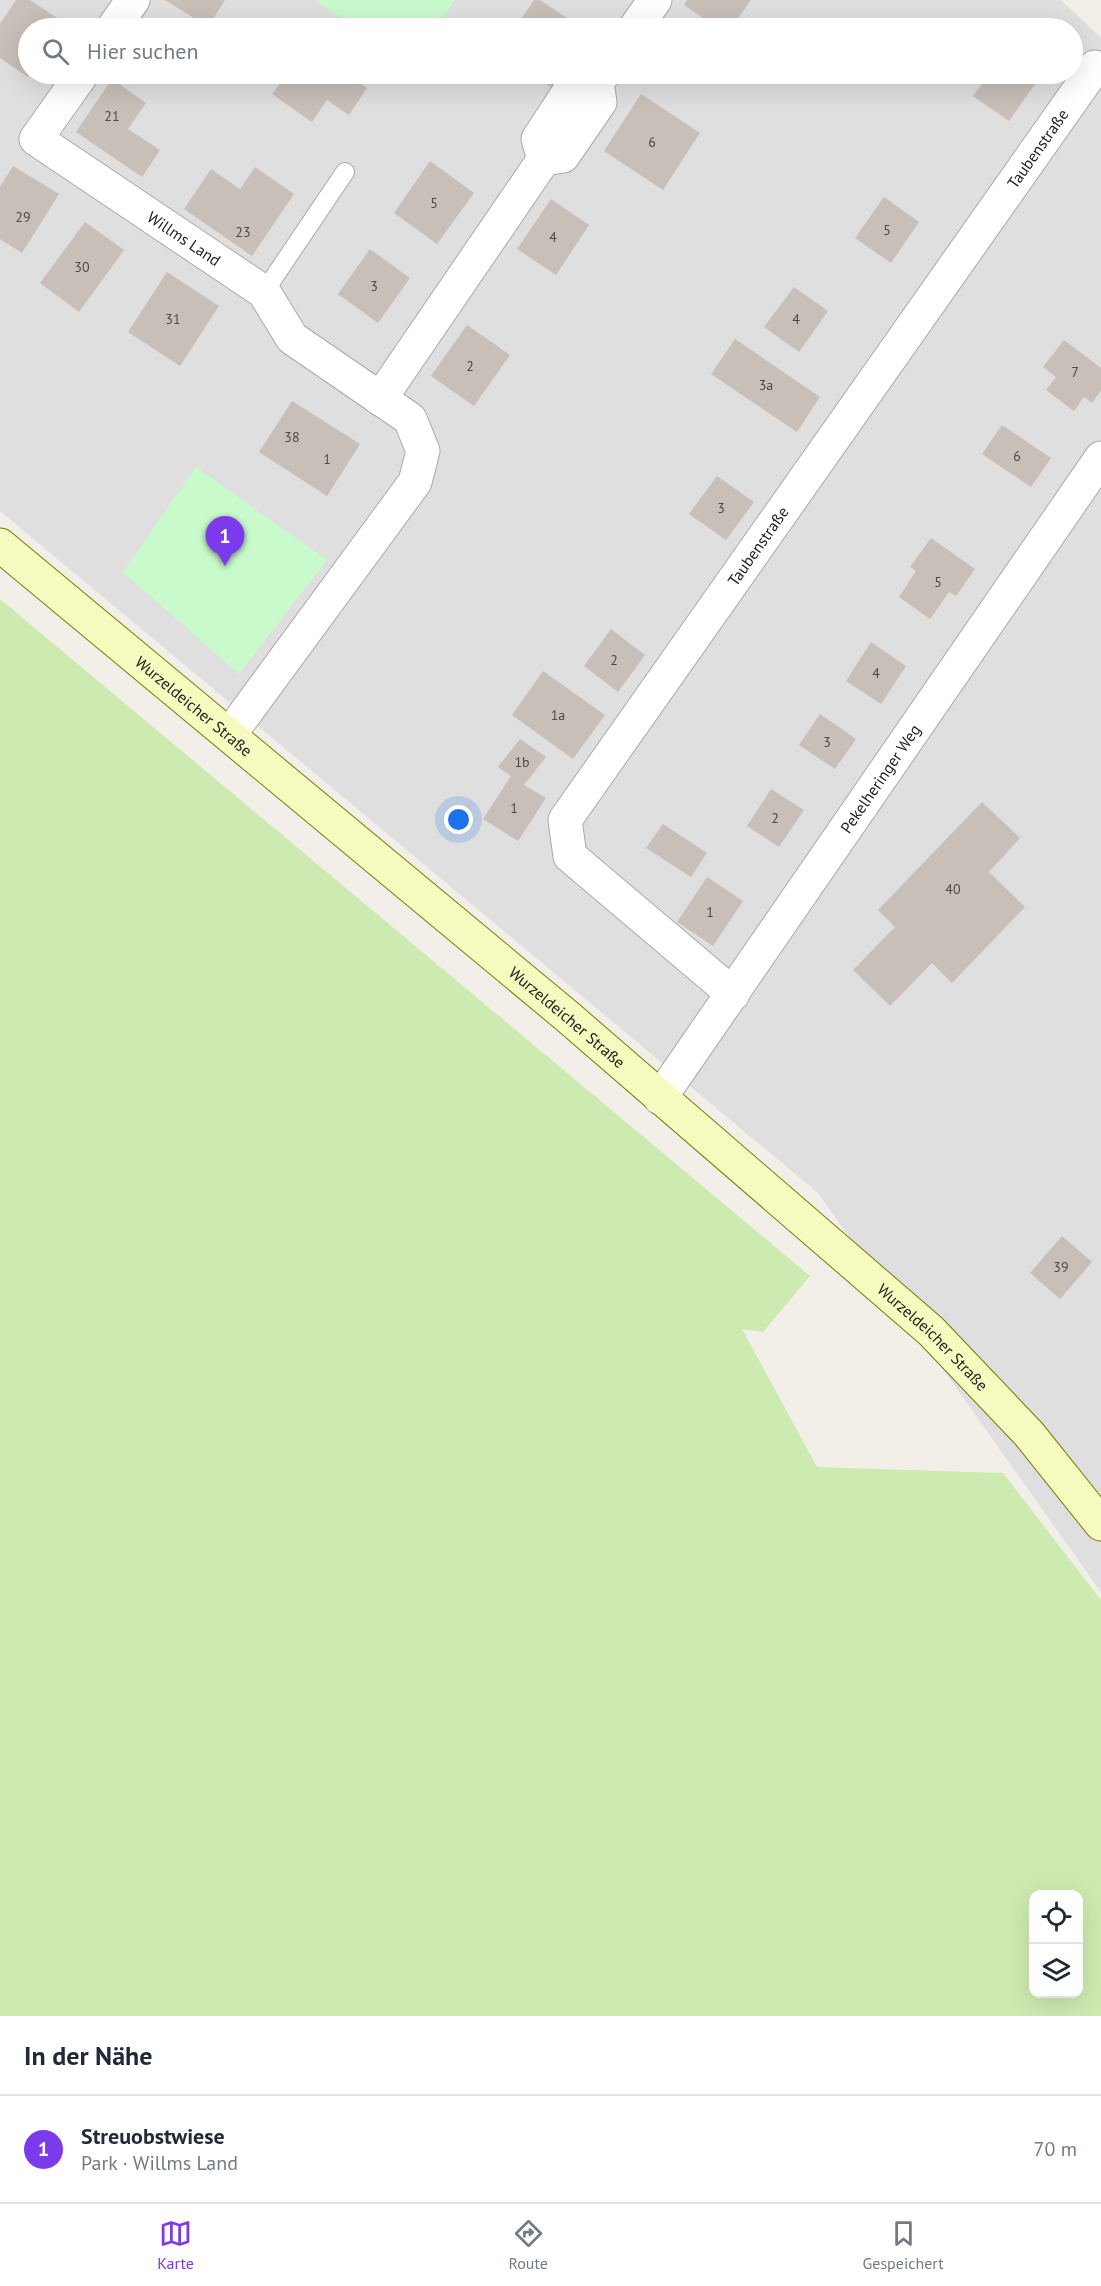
<!DOCTYPE html>
<html lang="de">
<meta charset="utf-8">
<style>
body{margin:0;font-family:"PT Sans",sans-serif;background:#f2f2f3;color:#1f2937}
.controls{position:absolute;right:18px;bottom:18px;display:grid;overflow:hidden;border-radius:12px;box-shadow:0 6px 24px #0002}
.controls button{width:54px;height:54px;display:grid;place-items:center;padding:0;border:0;border-bottom:2px solid #e0e1e3;background:#fff;color:#1f2937;font:30px sans-serif}
.you{position:absolute;left:459px;top:820px;width:21px;height:21px;margin:-15px;border:4px solid #fff;border-radius:50%;background:#1a73e8;box-shadow:0 0 0 9px #1a73e833}
.badge{display:grid;place-items:center;width:39px;height:39px;border-radius:50%;background:#7c3aed;color:#fff;font-size:20px;font-weight:700}
.pin{position:absolute;translate:-50% -50px;filter:drop-shadow(0 2px 3px #0008)}
.pin::after{content:'';position:absolute;top:32px;width:21px;height:18px;background:inherit;clip-path:polygon(0 0,100% 0,50% 100%)}
.list{margin:0;padding:0;list-style:none}
h2{display:flex;justify-content:space-between;align-items:center;height:78px;margin:0;padding:0 24px;font-size:26px}
h2 small{font-size:20px;font-weight:400;color:#747a83}
.list li{display:grid;grid-template-columns:39px 1fr auto;gap:18px;align-items:center;box-sizing:border-box;height:108px;padding:0 24px;border-top:2px solid #e0e1e3}
.list b{display:block;font-size:22px;white-space:nowrap}
.list p{margin:0;font-size:20px;white-space:nowrap;color:#747a83}
.list em{font-size:20px;font-style:normal;color:#747a83}
.icon{flex:none;width:33px;height:33px;fill:none;stroke:currentColor;stroke-width:2;stroke-linecap:round;stroke-linejoin:round}
.map{position:relative;flex:none;width:1101px;height:2016px;overflow:hidden}
.search{position:absolute;background:#fff;box-shadow:0 6px 24px #0002;left:18px;right:18px;top:18px;height:66px;display:flex;align-items:center;gap:15px;box-sizing:border-box;padding:0 21px;border-radius:33px;color:#747a83;font-size:22px}
.sheet{height:186px;background:#fff}
nav{display:flex;justify-content:space-around;align-items:center;box-sizing:border-box;height:84px;border-top:2px solid #e0e1e3;background:#fff;font-size:16px;color:#747a83}
nav a{display:grid;justify-items:center;gap:3px}
nav .on{color:#7c3aed}
.map>svg:first-child{display:block}
.residential{fill:#e0dfdf;fill-rule:evenodd}
.grass{fill:#cdebb0;fill-rule:evenodd}
.park{fill:#c8facc}
.building{fill:#c7bfb8}
.lines{fill:none;stroke-linecap:round;stroke-linejoin:round}
.service-casing{stroke:#a9a9a9;stroke-width:20}
.minor-casing{stroke:#a9a9a9;stroke-width:35}
.secondary-casing{stroke:#707d05;stroke-width:35}
.service{stroke:#fff;stroke-width:18}
.minor{stroke:#fff;stroke-width:33}
.secondary{stroke:#f7fabf;stroke-width:33}
.labels{text-anchor:middle;dominant-baseline:central;stroke-width:6;stroke-linejoin:round;paint-order:stroke}
.number-label{font-size:14px;fill:#4b4948}
.street-label{font-size:16px;fill:#222;stroke:#fff}
</style>
<div class="map">
<svg width="1101" height="2016" viewBox="0 0 1101 2016">
<rect width="100%" height="100%" fill="#f2efe9"/>
<path class="residential" d="M0 0H1061L1101 38V1592L818 1193 0 511ZM28 28H1072V74H28Z"/>
<path class="grass" d="M0 599 810 1276 763 1332 742 1329 817 1467 1003 1473 1101 1600V2016H0ZM1034 1894H1078V1994H1034Z"/>
<path class="park" d="M315 0H455L435 28H356Z
M196 467 327 560 239 674 123 572Z"/>
<path class="building" d="M16 0H30L65 23 61 28H28L30 74 28 77 0 58V24Z
M165 0H225L208 27Z
M534 0H540L582 28H515Z
M687 0H751L731 28H718L684 5Z
M287 74H346L367 88 349 115 327 100 312 122 272 94Z
M531 74H568L557 91Z
M989 74H1021L1035 84 1009 121 973 96Z
M112 79 146 103 128 129 160 150 142 177 76 132Z
M641 94 700 133 663 190 604 151Z
M430 161 474 193 437 244 394 213Z
M13 166 59 194 22 253 0 239V187Z
M255 167 294 194 252 256 184 209 211 169 240 189Z
M884 197 919 222 891 263 855 238Z
M551 199 589 225 556 275 517 249Z
M85 222 124 250 79 312 40 283Z
M370 249 410 278 378 323 338 294Z
M167 272 219 306 180 366 128 332Z
M794 287 828 311 799 352 764 327Z
M467 325 510 355 474 406 431 376Z
M735 339 820 397 797 432 711 374Z
M1064 340 1101 368V390L1092 403 1084 397 1074 411 1046 390 1056 377 1043 367Z
M292 401 360 444 327 496 259 452Z
M1002 425 1051 458 1031 487 982 454Z
M717 476 754 502 726 540 689 514Z
M931 538 975 569 956 596 949 592 930 619 899 597 916 571 910 567Z
M611 629 645 655 618 692 584 666Z
M871 642 906 666 881 704 846 681Z
M543 671 605 715 573 759 512 715Z
M820 714 856 739 835 769 799 745Z
M520 739 546 757 524 785 546 798 518 841 483 819 511 776 498 767Z
M771 789 804 810 779 847 747 826Z
M982 802 1020 838 989 872 1025 907 952 983 932 963 890 1006 853 970 895 927 878 910Z
M663 824 707 853 691 877 646 848Z
M707 877 743 901 713 946 677 922Z
M1062 1236 1092 1262 1060 1299 1030 1273Z"/>
<g class="lines">
<defs>
<path id="service" d="M264 292 345 172"/>
<g id="minor">
<path d="M113 28 133 0"/>
<path d="M635 28 655 0"/>
<path id="s1" d="M82 74 36 139 264 292 292 338 410 419 423 451 415 482 230 734"/>
<path d="M544 159 563 156 600 102 597 83"/>
<path d="M380 399 544 159 538 139 570 90 597 83 603 74"/>
<path id="s2" d="M733 994 570 856 565 820 1095 67"/>
<path id="s3" d="M660 1098 1101 458"/>
</g>
<g id="secondary">
<path id="s4" d="M0 545 568 1017 931 1331 1029 1434 1101 1524"/>
</g>
</defs>
<use href="#service" class="service-casing"/>
<use href="#minor" class="minor-casing"/>
<use href="#secondary" class="secondary-casing"/>
<use href="#service" class="service"/>
<use href="#minor" class="minor"/>
<use href="#secondary" class="secondary"/>
</g>
<g class="labels">
<g class="number-label">
<text x="112" y="116">21</text>
<text x="652" y="142">6</text>
<text x="434" y="203">5</text>
<text x="23" y="217">29</text>
<text x="887" y="230">5</text>
<text x="243" y="232">23</text>
<text x="553" y="237">4</text>
<text x="82" y="267">30</text>
<text x="374" y="286">3</text>
<text x="173" y="319">31</text>
<text x="796" y="319">4</text>
<text x="470" y="366">2</text>
<text x="1075" y="372">7</text>
<text x="766" y="385">3a</text>
<text x="292" y="437">38</text>
<text x="1017" y="456">6</text>
<text x="327" y="459">1</text>
<text x="721" y="508">3</text>
<text x="938" y="582">5</text>
<text x="614" y="660">2</text>
<text x="876" y="673">4</text>
<text x="558" y="715">1a</text>
<text x="827" y="742">3</text>
<text x="522" y="762">1b</text>
<text x="514" y="808">1</text>
<text x="775" y="818">2</text>
<text x="953" y="889">40</text>
<text x="710" y="912">1</text>
<text x="1061" y="1267">39</text>
</g>
<g class="street-label">
<text stroke="none"><textPath href="#s2" startOffset="1071">Taubenstraße</textPath></text>
<text stroke="none"><textPath href="#s1" startOffset="258">Willms Land</textPath></text>
<text stroke="none"><textPath href="#s2" startOffset="585">Taubenstraße</textPath></text>
<text stroke="none"><textPath href="#s4" startOffset="252">Wurzeldeicher Straße</textPath></text>
<text stroke="none"><textPath href="#s3" startOffset="388">Pekelheringer Weg</textPath></text>
<text stroke="none"><textPath href="#s4" startOffset="738">Wurzeldeicher Straße</textPath></text>
<text stroke="none"><textPath href="#s4" startOffset="1224">Wurzeldeicher Straße</textPath></text>
</g>
</g>
</svg>
<div class="controls">
<button><svg class="icon" aria-label="locate" viewBox="0 0 24 24"><circle cx="12" cy="12" r="6"/><path d="M12 2v4M12 18v4M2 12h4M18 12h4"/></svg></button>
<button><svg class="icon" aria-label="layers" viewBox="0 0 24 24"><path d="M12 4l9 5-9 5-9-5zM3 14l9 5 9-5"/></svg></button>
</div>
<div class="you"></div>
<div class="pin badge" style="left:225px;top:566px">1</div>
<div class="search"><svg class="icon" aria-label="search" viewBox="0 0 24 24"><circle cx="10" cy="10" r="6"/><path d="M15 15l6 6"/></svg>Hier suchen</div>
</div>
<section class="sheet">
<h2>In der Nähe<small></small></h2>
<ul class="list">
<li><span class="badge">1</span><div><b>Streuobstwiese</b><p>Park · Willms Land</p></div><em>70 m</em></li>
</ul>
</section>
<nav>
<a class="on"><svg class="icon" aria-label="map" viewBox="0 0 24 24"><path d="M3 6l6-2 6 2 6-2v14l-6 2-6-2-6 2zM9 4v14M15 6v14"/></svg>Karte</a>
<a><svg class="icon" aria-label="directions" viewBox="0 0 24 24"><path d="M12 3l9 9-9 9-9-9zM9 14v-3h6M13 9l2 2-2 2"/></svg>Route</a>
<a><svg class="icon" aria-label="saved" viewBox="0 0 24 24"><path d="M7 4h10v16l-5-4-5 4z"/></svg>Gespeichert</a>
</nav>
